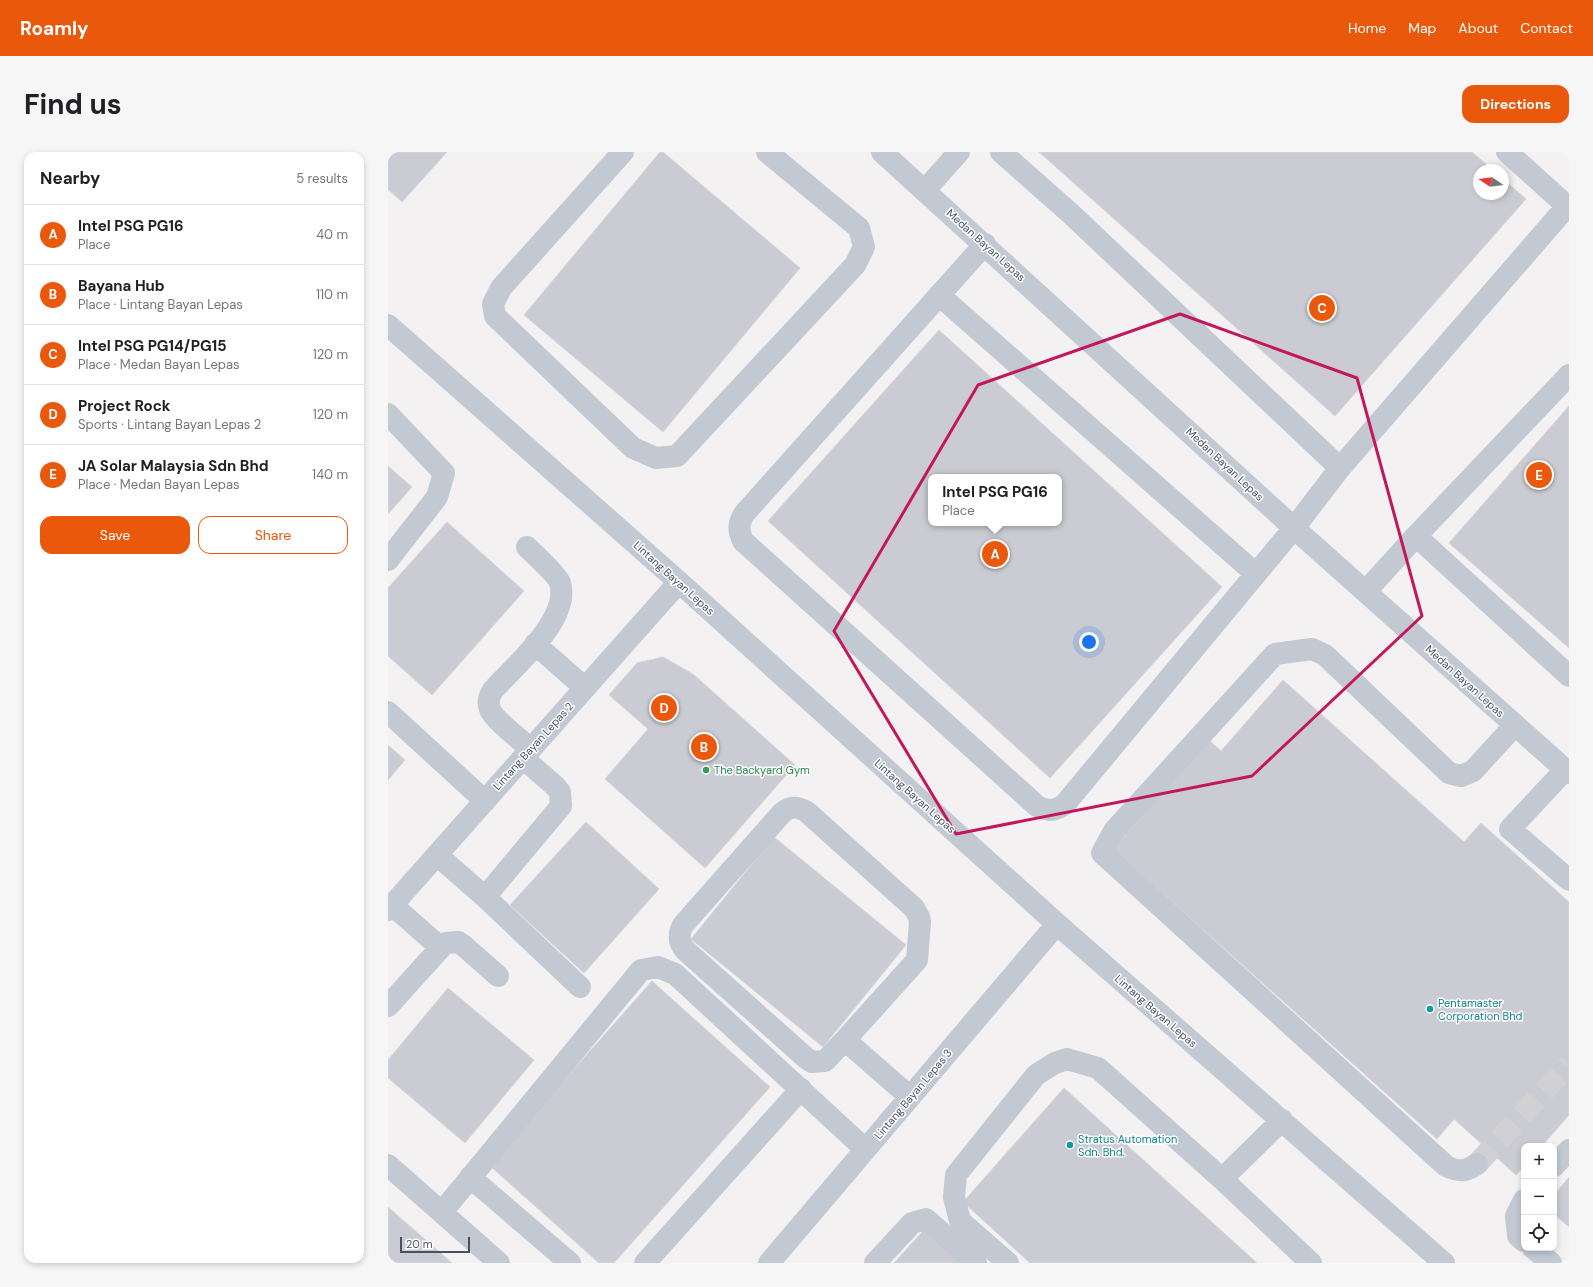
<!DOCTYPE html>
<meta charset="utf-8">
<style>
body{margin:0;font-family:"DM Sans",sans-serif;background:#f6f6f6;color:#202124}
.controls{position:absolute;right:12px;bottom:12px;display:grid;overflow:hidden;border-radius:8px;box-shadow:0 2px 6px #0003}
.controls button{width:36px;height:36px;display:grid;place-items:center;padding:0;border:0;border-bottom:1px solid #e0e0e0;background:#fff;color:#202124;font:20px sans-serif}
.compass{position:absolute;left:1085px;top:12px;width:36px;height:36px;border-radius:50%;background:#fff;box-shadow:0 2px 6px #0003;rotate:283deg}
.scale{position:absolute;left:12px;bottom:10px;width:70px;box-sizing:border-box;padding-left:4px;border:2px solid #48515f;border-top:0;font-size:11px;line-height:14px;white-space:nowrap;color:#48515f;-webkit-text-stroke:3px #fff;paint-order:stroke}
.you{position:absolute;left:701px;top:490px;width:14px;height:14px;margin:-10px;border:3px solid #fff;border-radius:50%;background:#1a73e8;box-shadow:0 0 0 6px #1a73e833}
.badge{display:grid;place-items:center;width:26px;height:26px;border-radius:50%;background:#ea580c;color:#fff;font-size:13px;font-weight:700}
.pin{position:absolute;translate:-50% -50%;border:2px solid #fff;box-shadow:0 1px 4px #0006}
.popup{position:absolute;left:540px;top:322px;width:134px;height:52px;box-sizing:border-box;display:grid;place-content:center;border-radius:8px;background:#fff;filter:drop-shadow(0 1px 3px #0005);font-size:13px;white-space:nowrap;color:#757577}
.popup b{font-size:15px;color:#202124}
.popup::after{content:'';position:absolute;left:50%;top:100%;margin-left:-8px;border:8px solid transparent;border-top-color:#fff}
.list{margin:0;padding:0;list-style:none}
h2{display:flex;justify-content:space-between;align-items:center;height:52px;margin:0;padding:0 16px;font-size:17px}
h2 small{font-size:13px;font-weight:400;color:#757577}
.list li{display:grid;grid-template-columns:26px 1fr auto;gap:12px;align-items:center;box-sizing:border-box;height:60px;padding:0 16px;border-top:1px solid #e0e0e0}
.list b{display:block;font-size:15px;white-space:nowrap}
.list p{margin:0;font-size:13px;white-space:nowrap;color:#757577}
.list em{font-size:13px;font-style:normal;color:#757577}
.actions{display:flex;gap:8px;padding:12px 16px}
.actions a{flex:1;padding:9px 0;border:1px solid #ea580c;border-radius:12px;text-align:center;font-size:14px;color:#ea580c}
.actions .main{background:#ea580c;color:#fff}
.icon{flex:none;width:22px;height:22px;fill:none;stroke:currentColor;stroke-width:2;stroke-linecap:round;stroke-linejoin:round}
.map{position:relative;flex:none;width:1181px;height:1111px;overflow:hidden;border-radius:12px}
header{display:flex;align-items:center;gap:24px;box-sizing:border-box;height:56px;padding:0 20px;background:#ea580c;color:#fff}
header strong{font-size:19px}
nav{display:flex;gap:22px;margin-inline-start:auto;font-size:14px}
.intro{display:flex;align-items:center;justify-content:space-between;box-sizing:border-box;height:96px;padding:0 24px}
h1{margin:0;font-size:28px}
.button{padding:10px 18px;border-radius:12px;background:#ea580c;color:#fff;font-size:14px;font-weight:700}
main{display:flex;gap:24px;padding:0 24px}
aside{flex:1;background:#fff;border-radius:12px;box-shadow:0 2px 6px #0003}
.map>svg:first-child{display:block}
.building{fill:#cbccd3;stroke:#d5d6dc;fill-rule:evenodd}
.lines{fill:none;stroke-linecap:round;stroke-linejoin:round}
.minor-tunnel{stroke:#d1d1d4;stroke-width:22;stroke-dasharray:22 11;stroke-linecap:butt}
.minor{stroke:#c2c9d3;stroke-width:22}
.marked{fill:none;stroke:#c2185b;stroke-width:3;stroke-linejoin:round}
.leisure-dot{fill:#2e9e5b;stroke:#fff;stroke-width:1.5}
.culture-dot{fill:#0f9aa8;stroke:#fff;stroke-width:1.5}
.labels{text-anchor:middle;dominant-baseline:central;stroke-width:3;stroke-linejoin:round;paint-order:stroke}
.street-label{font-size:11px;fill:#48515f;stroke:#fff}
.leisure-label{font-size:11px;fill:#27864d;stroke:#fff;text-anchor:start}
.culture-label{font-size:11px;fill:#0d838f;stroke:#fff;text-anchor:start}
</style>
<header>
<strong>Roamly</strong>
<nav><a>Home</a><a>Map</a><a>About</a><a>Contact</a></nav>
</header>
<div class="intro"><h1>Find us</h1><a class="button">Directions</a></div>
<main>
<aside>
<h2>Nearby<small>5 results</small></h2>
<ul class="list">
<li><span class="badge">A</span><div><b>Intel PSG PG16</b><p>Place</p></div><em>40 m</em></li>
<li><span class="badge">B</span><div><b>Bayana Hub</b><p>Place · Lintang Bayan Lepas</p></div><em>110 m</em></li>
<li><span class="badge">C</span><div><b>Intel PSG PG14/PG15</b><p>Place · Medan Bayan Lepas</p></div><em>120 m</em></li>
<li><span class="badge">D</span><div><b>Project Rock</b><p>Sports · Lintang Bayan Lepas 2</p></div><em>120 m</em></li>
<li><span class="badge">E</span><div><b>JA Solar Malaysia Sdn Bhd</b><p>Place · Medan Bayan Lepas</p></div><em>140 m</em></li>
</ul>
<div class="actions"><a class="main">Save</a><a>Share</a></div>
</aside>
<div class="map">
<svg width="1181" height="1111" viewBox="0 0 1181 1111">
<rect width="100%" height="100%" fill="#f3f1f1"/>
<path class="building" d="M0 0H59L14 50 0 37Z
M272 0H275L412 116 275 280 136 163Z
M651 0H1084L1105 18H1091V42H1115V27L1138 47 947 264Z
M551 178 834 435 662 626 380 369ZM543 325H671V371H543Z
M1181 254V496L1061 391Z
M0 314 24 335 0 362Z
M59 370 136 439 44 543 0 504V436Z
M275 505 305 522 407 613 317 716 217 627 260 577 221 543 249 511Z
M895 528 1076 690 1093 671 1181 750V963L1154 994H1136V1014L1128 1023 1066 967 1049 987 725 697 821 588 833 599Z
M0 593 17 608 0 628Z
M198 670 271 737 196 821 122 753Z
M386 685 518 793 435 895 303 787Z
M264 829 382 935 226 1111H211L101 1013Z
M60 836 146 908 77 991 0 926V908Z
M676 936 869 1111H642L575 1050Z
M1181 1025V1075L1166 1062V1043Z
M0 1055 64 1111H0Z
M536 1078 572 1111H506Z"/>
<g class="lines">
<path class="minor-tunnel" d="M1089 1012 1181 912"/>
<path class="minor" d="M235 0 113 136 105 152 107 164 245 296 268 306 289 304 467 113 476 95 471 76 379 0
M494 0 906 376 1181 621
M613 0 682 61 952 316
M1119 0 1179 54
M537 38 571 0
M597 92 356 362C350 372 350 378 355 389L649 654C661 660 667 659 677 652L906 376 952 316 1181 52
M551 143 868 422
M0 173 291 430 669 772 1056 1111
M0 262 56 321 49 345 0 408
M1028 384 1181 223
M139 395C146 402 170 424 172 431 183 466 127 514 105 538 101 544 99 550 102 557 105 567 134 589 143 597
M978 439 1028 384 1181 524
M147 492 197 536
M0 560 97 649
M1177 618 1122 677 1181 728
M49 703 97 745 173 654 172 640 168 635 135 606
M97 745 192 835
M4 753 52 795
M0 758 291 430
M0 854 57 791 70 790 76 794 110 824
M457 888 437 909 424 910 418 906 297 798C290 789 290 782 295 773L394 661C402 654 409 654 419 660L526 756 531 765 532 770 529 808 457 888 522 945
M1089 1012C1077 1020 1070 1020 1058 1014L714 701 726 679 887 502 924 497 937 503 1061 621 1073 624 1085 619 1127 573
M0 1013 111 1111
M1166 1014 1181 998
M82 1025 182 1111
M834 1027 894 968
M1136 1048 1128 1064 1130 1084 1136 1089
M54 1060 253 818 270 815 287 822 477 997
M1145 1096 1163 1111
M257 1111 413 937
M381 1111 669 772
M487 1111 524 1071 538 1067 588 1111
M620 1111 572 1069 566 1045 568 1023 648 923 667 911 679 907 710 916 834 1027 923 1111"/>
</g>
<path class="marked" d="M792 162 969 226 1034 464 864 624 568 682 446 479 590 233Z"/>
<circle class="leisure-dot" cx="318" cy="618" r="4"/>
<g class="culture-dot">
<circle cx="1042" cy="857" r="4"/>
<circle cx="682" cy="993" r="4"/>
</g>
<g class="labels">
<g class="street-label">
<text transform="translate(598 93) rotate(42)">Medan Bayan Lepas</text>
<text transform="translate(837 312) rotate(43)">Medan Bayan Lepas</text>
<text transform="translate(286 426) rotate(42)">Lintang Bayan Lepas</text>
<text transform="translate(1077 529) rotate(42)">Medan Bayan Lepas</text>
<text transform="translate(145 594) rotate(-48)">Lintang Bayan Lepas 2</text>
<text transform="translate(527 644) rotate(42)">Lintang Bayan Lepas</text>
<text transform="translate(768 859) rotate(41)">Lintang Bayan Lepas</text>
<text transform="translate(525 942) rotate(-50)">Lintang Bayan Lepas 3</text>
</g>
<g class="leisure-label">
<text x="326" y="618">The Backyard Gym</text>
</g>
<g class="culture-label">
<text x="1050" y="851">Pentamaster<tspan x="1050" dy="13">Corporation Bhd</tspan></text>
<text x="690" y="987">Stratus Automation<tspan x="690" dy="13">Sdn. Bhd.</tspan></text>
</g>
</g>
</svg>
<div class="controls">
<button>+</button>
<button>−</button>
<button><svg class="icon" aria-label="locate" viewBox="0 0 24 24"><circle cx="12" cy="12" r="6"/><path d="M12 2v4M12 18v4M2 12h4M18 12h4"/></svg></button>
</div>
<svg class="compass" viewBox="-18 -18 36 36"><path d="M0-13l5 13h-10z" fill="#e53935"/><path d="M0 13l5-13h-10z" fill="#757577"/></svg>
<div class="scale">20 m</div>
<div class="you"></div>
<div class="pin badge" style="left:607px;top:402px">A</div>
<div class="popup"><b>Intel PSG PG16</b>Place</div>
<div class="pin badge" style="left:316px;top:595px">B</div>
<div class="pin badge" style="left:934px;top:156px">C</div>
<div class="pin badge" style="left:276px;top:556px">D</div>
<div class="pin badge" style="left:1151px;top:323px">E</div>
</div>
</main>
